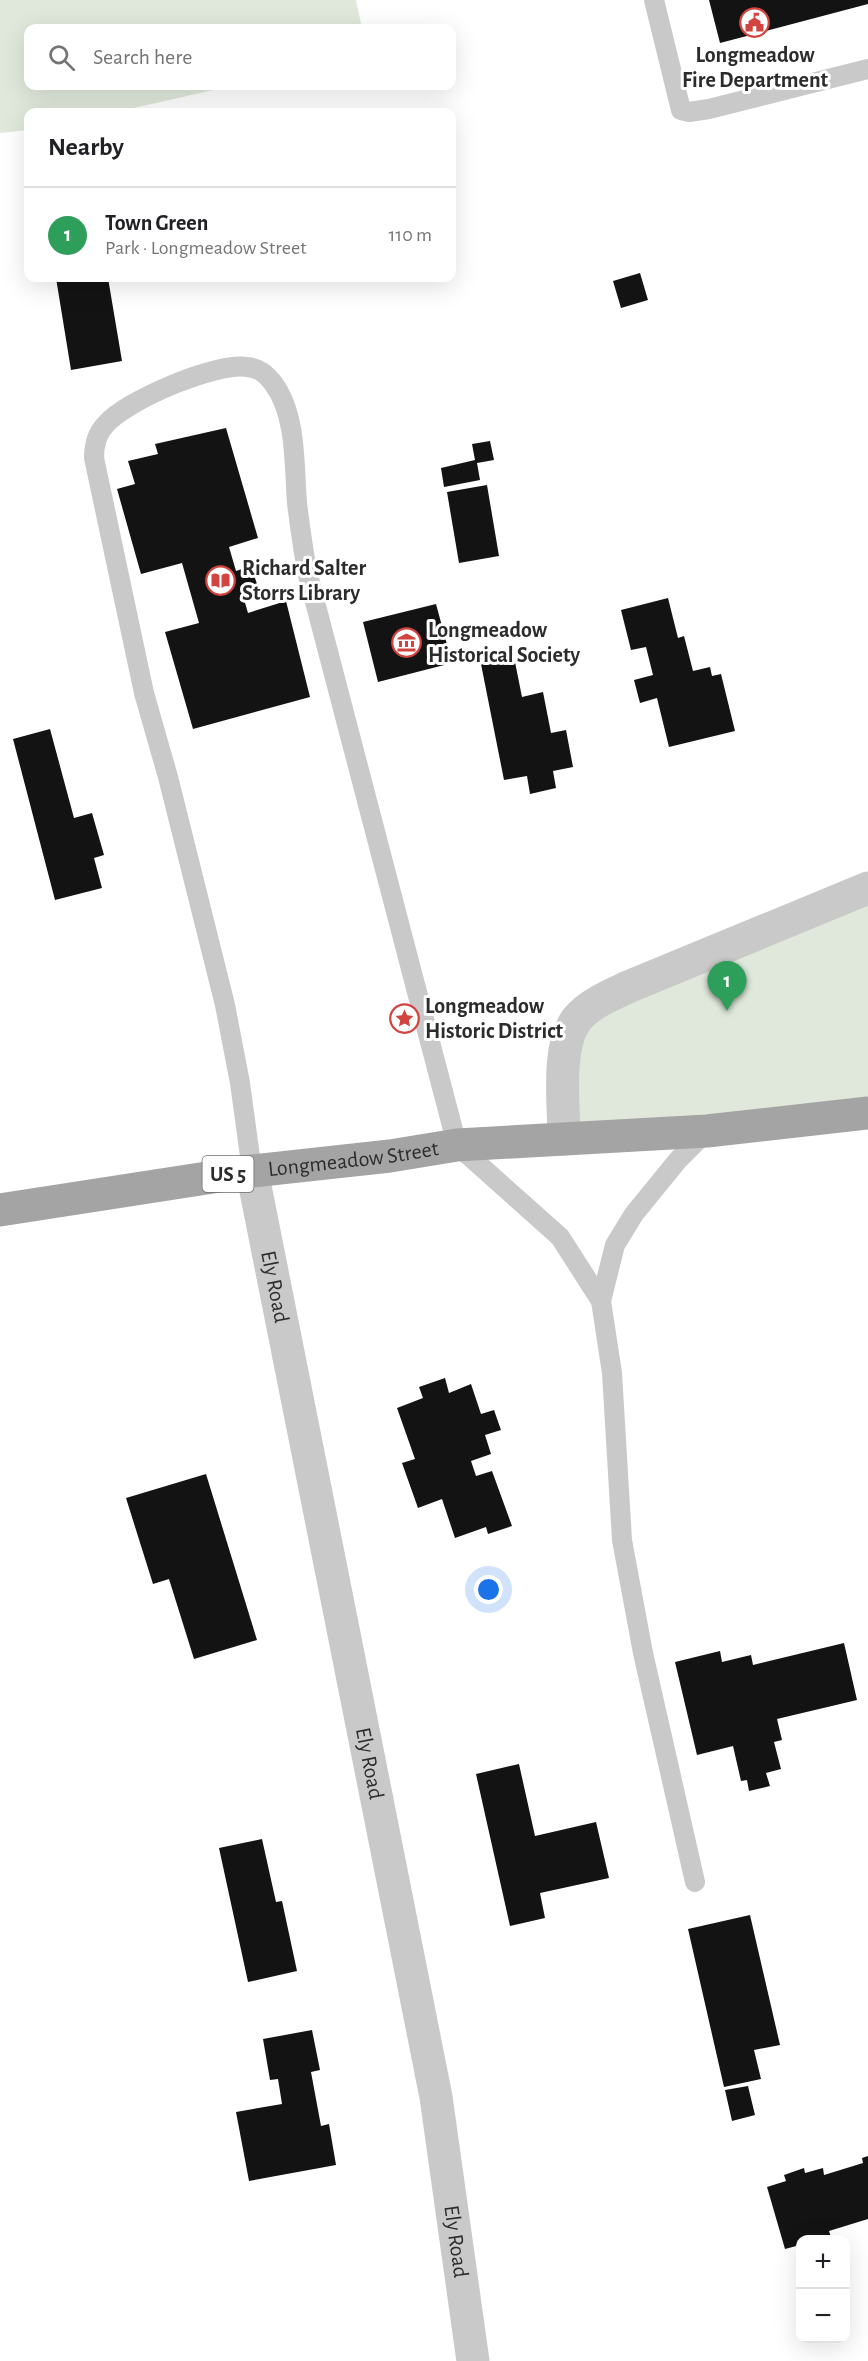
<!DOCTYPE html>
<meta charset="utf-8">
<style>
body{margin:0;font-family:"Alegreya Sans",sans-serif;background:#f2f2f2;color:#202124}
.controls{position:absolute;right:18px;bottom:18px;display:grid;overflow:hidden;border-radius:12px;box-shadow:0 6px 24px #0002}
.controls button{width:54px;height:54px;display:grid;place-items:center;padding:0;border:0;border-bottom:2px solid #e0e0e0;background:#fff;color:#202124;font:30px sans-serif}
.you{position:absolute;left:489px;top:1590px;width:21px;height:21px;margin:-15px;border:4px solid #fff;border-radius:50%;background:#1a73e8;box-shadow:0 0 0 9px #1a73e833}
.badge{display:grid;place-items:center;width:39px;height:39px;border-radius:50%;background:#b45309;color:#fff;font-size:20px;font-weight:700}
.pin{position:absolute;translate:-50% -50px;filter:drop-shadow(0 2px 3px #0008)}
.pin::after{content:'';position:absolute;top:32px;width:21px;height:18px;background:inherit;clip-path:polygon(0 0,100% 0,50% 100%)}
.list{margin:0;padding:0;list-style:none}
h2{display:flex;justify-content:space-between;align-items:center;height:78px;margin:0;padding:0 24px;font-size:26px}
h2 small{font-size:20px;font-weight:400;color:#757577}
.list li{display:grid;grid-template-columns:39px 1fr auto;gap:18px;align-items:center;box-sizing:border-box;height:96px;padding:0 24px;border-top:2px solid #e0e0e0}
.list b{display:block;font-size:22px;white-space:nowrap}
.list p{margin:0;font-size:20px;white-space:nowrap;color:#757577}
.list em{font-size:20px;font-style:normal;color:#757577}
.icon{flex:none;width:33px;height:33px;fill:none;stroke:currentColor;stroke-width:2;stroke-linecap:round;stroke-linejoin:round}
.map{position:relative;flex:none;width:868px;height:2361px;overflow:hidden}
.search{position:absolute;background:#fff;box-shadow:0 6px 24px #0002;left:24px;top:24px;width:432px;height:66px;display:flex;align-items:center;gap:15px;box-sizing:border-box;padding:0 21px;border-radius:12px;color:#757577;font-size:22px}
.panel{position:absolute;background:#fff;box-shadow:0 6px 24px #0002;left:24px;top:108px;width:432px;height:174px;border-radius:12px}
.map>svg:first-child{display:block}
.green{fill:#e0e8db}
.building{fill:#131313}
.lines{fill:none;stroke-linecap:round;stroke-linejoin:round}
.service{stroke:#c9c9c9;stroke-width:20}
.minor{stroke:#c9c9c9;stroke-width:33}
.primary{stroke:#a4a4a4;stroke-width:33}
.labels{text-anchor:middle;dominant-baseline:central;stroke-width:6;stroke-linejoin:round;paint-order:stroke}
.shield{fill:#fff;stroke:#6b6b6b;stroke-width:1.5}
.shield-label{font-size:21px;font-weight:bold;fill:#2c2c2c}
.poi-label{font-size:22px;font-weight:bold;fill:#2c2c2c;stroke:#fff;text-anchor:start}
.street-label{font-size:22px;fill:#2c2c2c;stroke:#fff}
</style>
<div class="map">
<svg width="868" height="2361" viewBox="0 0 868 2361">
<rect width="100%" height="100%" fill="#fff"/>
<path class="green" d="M0 0H356L362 28H28V86H231L116 112H28V130L0 133Z
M868 888V1113L564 1139 577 1019Z"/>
<path class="building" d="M709 0H868V4L720 43Z
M640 273 648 300 621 308 613 281Z
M56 278H108L122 361 71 370Z
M226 428 258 538 229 547 236 571 251 566 257 584 241 589 248 613 286 601 310 697 193 729 165 632 199 623 182 563 141 574 117 489 135 484 128 461 158 454 155 444Z
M490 441 494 460 477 463 480 480 444 487 441 468 475 460 472 444Z
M487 485 499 556 459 563 447 492Z
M668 598 678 638 684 636 693 671 710 667 712 676 721 674 735 731 669 747 657 698 640 703 634 680 653 675 646 647 631 650 621 610Z
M436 604 452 663 378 682 363 622Z
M514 657 522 697 543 692 551 733 566 730 573 767 553 771 556 788 530 794 527 776 504 780 481 664Z
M50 729 74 818 92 813 104 855 94 858 102 888 55 900 13 739Z
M445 1378 449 1393 471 1384 481 1414 494 1410 501 1430 485 1435 491 1454 471 1461 476 1476 492 1471 512 1526 488 1534 486 1527 455 1538 442 1499 418 1508 402 1463 415 1459 397 1408 423 1398 419 1387Z
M206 1474 257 1640 194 1659 169 1579 153 1584 126 1498Z
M844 1643 857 1700 777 1719 782 1740 774 1742 781 1769 766 1773 770 1786 749 1791 747 1780 741 1781 733 1746 697 1755 675 1662 720 1651 722 1662 751 1655 753 1665Z
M519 1764 535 1836 596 1822 609 1878 540 1893 545 1918 510 1926 476 1774Z
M262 1839 276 1902 282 1901 297 1971 248 1982 219 1848Z
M750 1915 780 2045 754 2050 761 2079 724 2087 688 1929Z
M312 2030 320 2070 311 2072 321 2126 329 2124 336 2165 249 2181 236 2112 282 2104 278 2079 270 2080 263 2039Z
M748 2086 755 2115 732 2121 725 2090Z
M868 2156V2219L829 2231 831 2237 820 2240H800V2245L785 2249 767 2187 786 2181 784 2175 804 2168 805 2173 823 2168 824 2175 863 2163 862 2158Z"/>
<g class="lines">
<path class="service" d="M654 0 681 110 689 112 709 109 868 69
M252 1171 240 1083 225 1005 168 777 144 693 94 458C94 446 97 433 106 424 127 400 216 362 247 367 259 368 266 374 273 383 297 415 294 465 297 503 300 527 303 551 308 575L457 1145 560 1237 601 1301 615 1245 634 1214 678 1160 707 1131
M601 1301 612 1373 622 1540 643 1653 695 1882"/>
<g class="minor">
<path d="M564 1139C564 1106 556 1046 577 1019 589 1004 611 995 628 987L868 888"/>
<path id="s1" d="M252 1171 436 2097 473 2361"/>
</g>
<path class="primary" id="s2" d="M0 1210 252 1171 390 1156 457 1145 707 1131 868 1113"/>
</g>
<defs>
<symbol id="civic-ring" viewBox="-11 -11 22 22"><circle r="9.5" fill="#fff" stroke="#d14440" stroke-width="1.5"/><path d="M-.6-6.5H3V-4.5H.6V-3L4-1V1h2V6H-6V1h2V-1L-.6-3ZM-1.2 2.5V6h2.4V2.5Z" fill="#d14440"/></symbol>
<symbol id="library-ring" viewBox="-11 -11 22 22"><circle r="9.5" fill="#fff" stroke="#d14440" stroke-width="1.5"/><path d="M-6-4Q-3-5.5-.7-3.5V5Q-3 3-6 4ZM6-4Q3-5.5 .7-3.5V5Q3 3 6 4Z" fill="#d14440"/></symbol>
<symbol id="museum-ring" viewBox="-11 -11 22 22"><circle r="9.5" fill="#fff" stroke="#d14440" stroke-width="1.5"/><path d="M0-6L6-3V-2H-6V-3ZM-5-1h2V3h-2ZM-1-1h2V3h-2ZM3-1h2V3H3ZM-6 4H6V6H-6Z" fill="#d14440"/></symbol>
<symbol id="sight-ring" viewBox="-11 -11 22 22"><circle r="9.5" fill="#fff" stroke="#d14440" stroke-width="1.5"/><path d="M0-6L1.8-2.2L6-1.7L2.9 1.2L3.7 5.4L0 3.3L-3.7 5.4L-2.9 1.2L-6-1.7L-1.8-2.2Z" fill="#d14440"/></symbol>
</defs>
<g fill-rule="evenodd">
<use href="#civic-ring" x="738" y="6" width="33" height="33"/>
<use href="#library-ring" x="204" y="564" width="33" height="33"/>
<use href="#museum-ring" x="390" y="626" width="33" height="33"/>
<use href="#sight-ring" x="388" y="1002" width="33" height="33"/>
</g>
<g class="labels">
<rect class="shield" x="202.5" y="1156" width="51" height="36" rx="4.5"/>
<g class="shield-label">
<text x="228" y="1174">US 5</text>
</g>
<g class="poi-label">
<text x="755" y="55" text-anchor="middle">Longmeadow<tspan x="755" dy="25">Fire Department</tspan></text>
<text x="242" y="568">Richard Salter<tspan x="242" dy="25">Storrs Library</tspan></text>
<text x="428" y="630">Longmeadow<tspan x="428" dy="25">Historical Society</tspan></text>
<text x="425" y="1006">Longmeadow<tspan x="425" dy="25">Historic District</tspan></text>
</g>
<g class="street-label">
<text stroke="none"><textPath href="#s2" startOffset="357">Longmeadow Street</textPath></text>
<text stroke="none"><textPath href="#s1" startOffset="118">Ely Road</textPath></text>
<text stroke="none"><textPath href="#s1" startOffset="604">Ely Road</textPath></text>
<text stroke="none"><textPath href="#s1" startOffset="1090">Ely Road</textPath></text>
</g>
</g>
</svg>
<div class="controls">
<button>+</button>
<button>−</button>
</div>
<div class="you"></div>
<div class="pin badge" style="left:727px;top:1011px;background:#2e9e5b">1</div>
<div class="search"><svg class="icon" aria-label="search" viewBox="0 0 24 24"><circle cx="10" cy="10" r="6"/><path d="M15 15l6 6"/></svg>Search here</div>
<section class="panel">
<h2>Nearby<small></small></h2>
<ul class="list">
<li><span class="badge" style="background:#2e9e5b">1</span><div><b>Town Green</b><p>Park · Longmeadow Street</p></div><em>110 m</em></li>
</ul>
</section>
</div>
